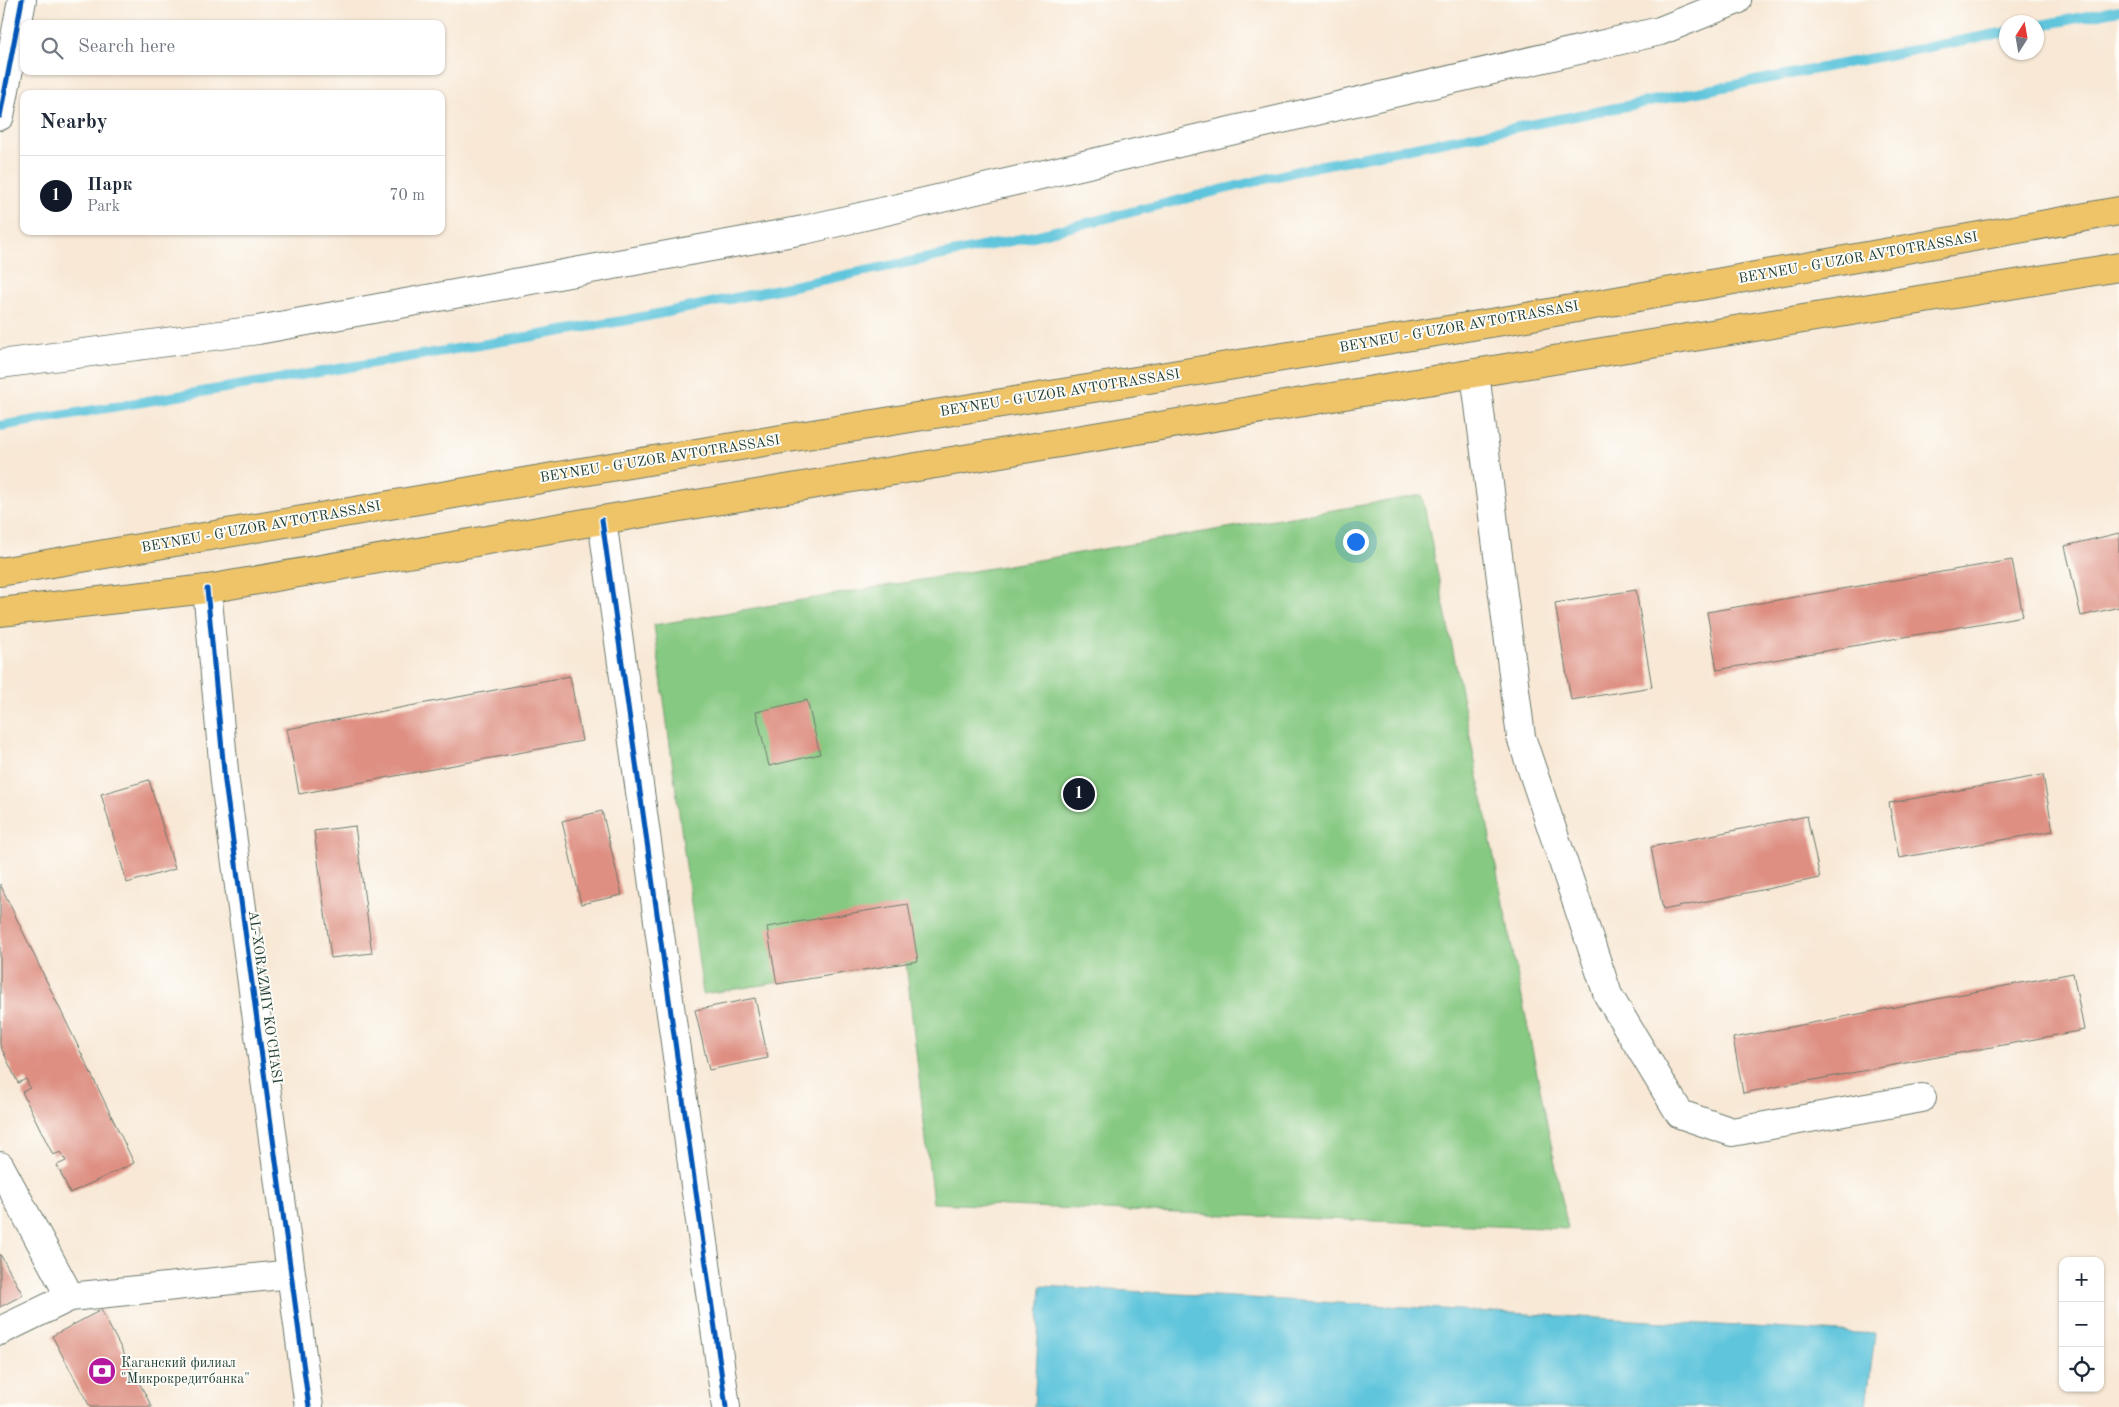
<!DOCTYPE html>
<meta charset="utf-8">
<style>
body{margin:0;font-family:"Old Standard TT",serif;background:#f2f2f3;color:#1f2937}
.controls{position:absolute;right:15px;bottom:15px;display:grid;overflow:hidden;border-radius:10px;box-shadow:0 1px 4px #0004}
.controls button{width:45px;height:45px;display:grid;place-items:center;padding:0;border:0;border-bottom:1px solid #e0e1e3;background:#fff;color:#1f2937;font:25px sans-serif}
.compass{position:absolute;left:1999px;top:15px;width:45px;height:45px;border-radius:50%;background:#fff;box-shadow:0 1px 4px #0004;rotate:11deg}
.you{position:absolute;left:1355px;top:541px;width:18px;height:18px;margin:-12px;border:4px solid #fff;border-radius:50%;background:#1a73e8;box-shadow:0 0 0 8px #1a73e833}
.badge{display:grid;place-items:center;width:32px;height:32px;border-radius:50%;background:#111827;color:#fff;font-size:16px;font-weight:700}
.pin{position:absolute;translate:-50% -50%;border:2px solid #fff;box-shadow:0 1px 5px #0006}
.list{margin:0;padding:0;list-style:none}
h2{display:flex;justify-content:space-between;align-items:center;height:65px;margin:0;padding:0 20px;font-size:21px}
h2 small{font-size:16px;font-weight:400;color:#747a83}
.list li{display:grid;grid-template-columns:32px 1fr auto;gap:15px;align-items:center;box-sizing:border-box;height:80px;padding:0 20px;border-top:1px solid #e0e1e3}
.list b{display:block;font-size:19px;white-space:nowrap}
.list p{margin:0;font-size:16px;white-space:nowrap;color:#747a83}
.list em{font-size:16px;font-style:normal;color:#747a83}
.icon{flex:none;width:28px;height:28px;fill:none;stroke:currentColor;stroke-width:2;stroke-linecap:round;stroke-linejoin:round}
.map{position:relative;flex:none;width:2119px;height:1407px;overflow:hidden}
.search{position:absolute;background:#fff;box-shadow:0 1px 4px #0004;left:20px;top:20px;width:425px;height:55px;display:flex;align-items:center;gap:12px;box-sizing:border-box;padding:0 18px;border-radius:10px;color:#747a83;font-size:19px}
.panel{position:absolute;background:#fff;box-shadow:0 1px 4px #0004;left:20px;top:90px;width:425px;height:145px;border-radius:10px}
.map>svg:first-child{display:block}
.green{fill:#86c982;stroke:#52835b}
.water{fill:#5fc5dc;stroke:#3f8188}
.lines{fill:none;stroke-linecap:round;stroke-linejoin:round}
.stream{stroke:#5fc5dc;stroke-width:10}
.building{fill:#de8f82}
.minor-casing{stroke:#6b796c;stroke-width:30}
.highway-casing{stroke:#6b796c;stroke-width:30}
.minor{stroke:#fff;stroke-width:28}
.highway{stroke:#efc469;stroke-width:28}
.cycleway-casing{stroke:#fdfcf7;stroke-width:8}
.cycleway{stroke:#0057b8;stroke-width:5}
.labels{text-anchor:middle;dominant-baseline:central;stroke-width:4;stroke-linejoin:round;paint-order:stroke}
.street-label{font-size:14px;fill:#1f3d34;stroke:#fdfcf7}
.poi-label{font-size:14px;fill:#1f3d34;stroke:#fdfcf7;text-anchor:start}
</style>
<div class="map">
<svg width="2119" height="1407" viewBox="0 0 2119 1407">
<rect width="100%" height="100%" fill="#fdfcf7"/>
<filter id="ink" filterUnits="userSpaceOnUse"><feTurbulence type="fractalNoise" baseFrequency=".02" numOctaves="2"/><feDisplacementMap in="SourceGraphic" scale="10" xChannelSelector="R" yChannelSelector="G"/><feConvolveMatrix kernelMatrix="1 2 1 2 8 2 1 2 1" color-interpolation-filters="sRGB"/></filter>
<filter id="wash" filterUnits="userSpaceOnUse"><feTurbulence type="fractalNoise" baseFrequency=".0096" numOctaves="4" result="noise"/><feDisplacementMap in="SourceGraphic" scale="20" xChannelSelector="R" yChannelSelector="G"/><feGaussianBlur stdDeviation="1.12" result="paint"/><feColorMatrix in="noise" values="0 0 0 0 0 0 0 0 0 0 0 0 0 0 0 0 0 1.4 0 .05"/><feComposite in="paint" operator="in"/></filter>
<g filter="url(#wash)">
<rect width="100%" height="100%" fill="#f8e8d5"/>
<path class="green" d="M1422 495 1568 1229 933 1203 906 963 703 994 654 625Z"/>
<path class="water" d="M1041 1286 1875 1334 1866 1407H1034Z"/>
<g class="lines">
<path class="stream" d="M2036 26 2119 10
M0 426 628 320 1030 237 1318 166 2006 32"/>
</g>
<g id="blocks">
<path class="building" d="M2119 533V607L2081 616 2065 546Z
M2012 560 2023 616 1717 670 1707 612Z
M1636 590 1652 687 1571 700 1555 603Z
M570 676 582 741 299 794 287 729Z
M807 700 820 754 769 766 756 712Z
M2043 775 2053 831 1899 858 1889 803Z
M149 780 175 869 127 883 101 794Z
M602 811 622 895 581 904 562 821Z
M1807 816 1820 878 1663 910 1651 847Z
M355 826 372 953 331 958 314 831Z
M0 884 134 1163 70 1193 57 1165 66 1161 61 1152 53 1155 22 1092 30 1088 28 1084 26 1079 18 1083 0 1045Z
M908 904 918 961 777 984 767 927Z
M2073 973 2084 1030 1743 1093 1733 1038Z
M755 998 768 1058 709 1070 695 1010Z
M0 1254 23 1295 0 1307Z
M101 1310 152 1407H90L52 1336Z"/>
</g>
</g>
<g filter="url(#ink)">
<use href="#blocks" fill-opacity="0" stroke="#6b796c" stroke-width="1"/>
<g class="lines">
<defs>
<path id="minor" d="M0 116 22 0
M0 364 258 330 804 230 1660 31 1737 0
M1475 373 1521 737 1608 995 1680 1114 1732 1132 1922 1098
M602 520 726 1407
M207 589 225 782 309 1407
M0 1166 70 1297 0 1331
M70 1297 291 1274"/>
<path id="highway" d="M0 572 611 467 1521 318 2119 211
M0 612 207 589 602 520 1475 373 2119 267"/>
</defs>
<use href="#minor" class="minor-casing"/>
<use href="#highway" class="highway-casing"/>
<use href="#minor" class="minor"/>
<use href="#highway" class="highway"/>
<defs>
<path id="cycleway" d="M0 116 22 0
M602 520 726 1407
M207 589 225 782 309 1407"/>
</defs>
<use href="#cycleway" class="cycleway-casing"/>
<use href="#cycleway" class="cycleway"/>
</g>
</g>
<defs>
<symbol id="bank-disc" viewBox="-11 -11 22 22"><circle r="9.5" fill="#b5179e" stroke="#fdfcf7"/><path d="M-6-4H6V4H-6ZM0-2.3a2.3 2.3 0 1 0 0 4.6a2.3 2.3 0 1 0 0-4.6Z" fill="#fff"/></symbol>
</defs>
<g fill-rule="evenodd">
<use href="#bank-disc" x="86" y="1355" width="32" height="32"/>
</g>
<g class="labels">
<g class="street-label">
<text transform="translate(1858 258) rotate(-10)">BEYNEU - G'UZOR AVTOTRASSASI</text>
<text transform="translate(1459 327) rotate(-10)">BEYNEU - G'UZOR AVTOTRASSASI</text>
<text transform="translate(1060 393) rotate(-9)">BEYNEU - G'UZOR AVTOTRASSASI</text>
<text transform="translate(660 459) rotate(-9)">BEYNEU - G'UZOR AVTOTRASSASI</text>
<text transform="translate(261 527) rotate(-10)">BEYNEU - G'UZOR AVTOTRASSASI</text>
<text transform="translate(265 997) rotate(82)">AL-XORAZMIY KO'CHASI</text>
</g>
<g class="poi-label">
<text x="121" y="1363">Каганский филиал<tspan x="121" dy="16">"Микрокредитбанка"</tspan></text>
</g>
</g>
</svg>
<div class="controls">
<button>+</button>
<button>−</button>
<button><svg class="icon" aria-label="locate" viewBox="0 0 24 24"><circle cx="12" cy="12" r="6"/><path d="M12 2v4M12 18v4M2 12h4M18 12h4"/></svg></button>
</div>
<svg class="compass" viewBox="-18 -18 36 36"><path d="M0-13l5 13h-10z" fill="#e53935"/><path d="M0 13l5-13h-10z" fill="#747a83"/></svg>
<div class="you"></div>
<div class="pin badge" style="left:1079px;top:794px">1</div>
<div class="search"><svg class="icon" aria-label="search" viewBox="0 0 24 24"><circle cx="10" cy="10" r="6"/><path d="M15 15l6 6"/></svg>Search here</div>
<section class="panel">
<h2>Nearby<small></small></h2>
<ul class="list">
<li><span class="badge">1</span><div><b>Парк</b><p>Park</p></div><em>70 m</em></li>
</ul>
</section>
</div>
